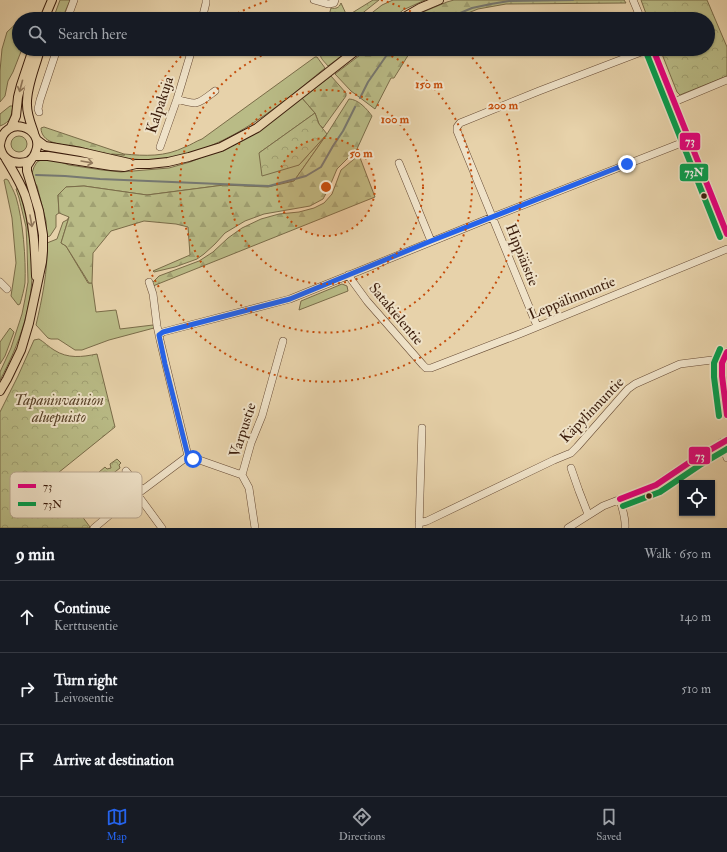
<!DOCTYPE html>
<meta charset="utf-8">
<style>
body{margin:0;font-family:"IM FELL Double Pica",serif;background:#20242c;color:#f1f3f6}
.controls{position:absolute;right:12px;bottom:12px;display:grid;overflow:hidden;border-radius:0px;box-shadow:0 1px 3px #0004}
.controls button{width:36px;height:36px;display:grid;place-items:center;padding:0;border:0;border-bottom:1px solid #363941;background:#171b24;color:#f1f3f6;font:20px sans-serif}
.stop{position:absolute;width:12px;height:12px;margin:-9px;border:3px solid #2563eb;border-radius:50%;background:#fff}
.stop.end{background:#2563eb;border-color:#fff;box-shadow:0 1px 4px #0008}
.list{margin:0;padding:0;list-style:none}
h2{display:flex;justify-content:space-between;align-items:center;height:52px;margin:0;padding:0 16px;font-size:17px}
h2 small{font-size:13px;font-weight:400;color:#9ea1a6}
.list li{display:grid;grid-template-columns:26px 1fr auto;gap:12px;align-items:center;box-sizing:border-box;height:72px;padding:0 16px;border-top:1px solid #363941}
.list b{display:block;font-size:15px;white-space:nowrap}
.list p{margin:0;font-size:13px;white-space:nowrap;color:#9ea1a6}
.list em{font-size:13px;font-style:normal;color:#9ea1a6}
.icon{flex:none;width:22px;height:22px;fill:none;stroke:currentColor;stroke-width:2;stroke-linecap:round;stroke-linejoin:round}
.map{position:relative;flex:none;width:727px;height:528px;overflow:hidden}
.search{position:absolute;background:#171b24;box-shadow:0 1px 3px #0004;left:12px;right:12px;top:12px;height:44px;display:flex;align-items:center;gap:10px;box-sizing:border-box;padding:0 14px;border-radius:22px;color:#9ea1a6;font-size:15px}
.sheet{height:268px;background:#171b24}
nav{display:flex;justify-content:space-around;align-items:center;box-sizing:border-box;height:56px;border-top:1px solid #363941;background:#171b24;font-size:11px;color:#9ea1a6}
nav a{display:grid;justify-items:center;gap:2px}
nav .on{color:#2563eb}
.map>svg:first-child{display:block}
.grass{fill:#b9bb86;stroke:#7a6c49}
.forest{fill:url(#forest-firs);stroke:#7a6c49}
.park{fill:url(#park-crowns);stroke:#7a6c49}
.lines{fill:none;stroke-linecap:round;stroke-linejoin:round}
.stream{stroke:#767871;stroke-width:2}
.minor-casing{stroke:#664a34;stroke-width:8}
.major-casing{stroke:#3b1d0c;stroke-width:10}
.minor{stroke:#efe2c8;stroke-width:7}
.major{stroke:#e7d2aa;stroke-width:8}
.bus-1-casing{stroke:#efe2c8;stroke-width:9}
.bus-2-casing{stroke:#efe2c8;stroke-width:9}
.bus-1{stroke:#e5007d;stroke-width:6}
.bus-2{stroke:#039f4e;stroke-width:6}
.oneway{stroke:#91785b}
.route{stroke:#2563eb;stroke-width:5}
.ring{fill:none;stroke:#c54d0c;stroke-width:2;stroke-dasharray:2 4}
.bus-dot{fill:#3b1d0c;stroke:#efe2c8;stroke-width:1.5}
.labels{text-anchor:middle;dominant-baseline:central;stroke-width:4;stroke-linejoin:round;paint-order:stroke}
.street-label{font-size:15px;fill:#3b1d0c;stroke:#efe2c8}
.park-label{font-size:15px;font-style:italic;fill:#5a442a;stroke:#efe2c8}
.key{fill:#efe2c8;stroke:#b9a790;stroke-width:1}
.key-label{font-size:11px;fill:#3b1d0c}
.centre{fill:#c54d0c;stroke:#efe2c8;stroke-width:2}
.ring-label{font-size:12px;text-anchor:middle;font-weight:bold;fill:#c54d0c;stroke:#efe2c8;stroke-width:4;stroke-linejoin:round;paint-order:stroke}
.line-badge{stroke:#efe2c8;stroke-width:1.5}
.badge-label{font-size:11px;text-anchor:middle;font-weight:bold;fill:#fff}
</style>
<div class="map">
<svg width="727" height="528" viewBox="0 0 727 528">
<defs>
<pattern id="forest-firs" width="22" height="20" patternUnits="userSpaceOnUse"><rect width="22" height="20" fill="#b9bb86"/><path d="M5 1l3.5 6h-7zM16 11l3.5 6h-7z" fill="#a0a072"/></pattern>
<pattern id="park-crowns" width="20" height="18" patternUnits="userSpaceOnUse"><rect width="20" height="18" fill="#b9bb86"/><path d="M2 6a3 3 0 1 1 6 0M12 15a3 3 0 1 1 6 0" fill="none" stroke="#a0a072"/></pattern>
</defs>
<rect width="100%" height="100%" fill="#e7d2aa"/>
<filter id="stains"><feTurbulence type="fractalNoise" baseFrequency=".005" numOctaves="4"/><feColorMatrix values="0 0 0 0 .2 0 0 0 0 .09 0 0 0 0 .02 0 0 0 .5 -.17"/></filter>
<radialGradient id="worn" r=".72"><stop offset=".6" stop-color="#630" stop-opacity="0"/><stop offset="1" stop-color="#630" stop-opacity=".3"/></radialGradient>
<path class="grass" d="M393 0H425L403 10 393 19H364L382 5Z
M19 21V49H22L13 72 8 81 5 96 0 102V71L2 49 7 32Z
M324 49H351L328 66C323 60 316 55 324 49Z
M315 57H317L325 68C274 110 220 156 151 160 137 160 122 158 109 155L112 154 124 155V154C145 156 165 157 185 147 191 145 196 141 202 139Z
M302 98 315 113 259 153 299 165 327 134 294 181 268 187 224 185 147 195 84 186 66 187 58 195 59 213 56 215V227L50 236 47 237 46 221 37 186 33 180 32 173 34 167 37 162 43 159 55 160 69 165 102 170 121 172 169 168 190 162 223 149 258 132Z
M10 106H13C11 116 11 122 0 126V114Z
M11 144a8 8 0 1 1 16 0a8 8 0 1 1-16 0Z
M6 179 8 180C11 186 14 191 16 197 23 220 26 259 25 283 24 290 22 297 20 304L18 305 11 296 16 263 12 218 4 180Z
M18 188C23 202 26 215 28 230 30 241 32 252 32 263 34 304 19 345 0 380V372L11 348 22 314 25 299 28 282 27 246 26 227 19 198 16 189Z
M69 217 61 243 66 246 88 283H92L96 312 116 310 120 329 153 325 154 328 109 340 82 350H75L58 339H51L48 338 36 325C42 299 48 271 47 243L57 239 63 222 67 220Z
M342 284 347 286 348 291 299 310 301 301Z
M10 328 14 332 5 356 0 364V342Z"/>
<path class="forest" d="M60 0H70L62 19H53Z
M454 0H624L626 3 506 4 478 9 453 19H408L411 17 447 2Z
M368 49H412L394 78H391L375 109 351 91 335 74Z
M331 76 346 93V96L323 128 319 124 315 113 302 98Z
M349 99C358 99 367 109 372 116L357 149 337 169 329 188 323 199 310 206 264 214 245 221 225 233 215 244 204 254 197 259 175 267 154 272 153 271 190 255 188 227 176 224 144 221 111 231 93 253 92 283H89L66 246 61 243 69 217 59 213 58 195 66 187 84 186 147 195 224 185 268 187 294 181 327 134Z
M44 127 124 154 125 155 112 154 109 155C97 152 86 148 74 146 67 145 59 145 52 142 46 140 41 135 41 128Z
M359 155 375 197 153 286 152 283 159 276 199 261 213 252 228 238 242 228 261 219 279 214 299 212 314 208 324 203 332 194 341 170Z"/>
<path class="park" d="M373 0H379L355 19H328L331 8C336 9 339 8 341 3L347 16Z
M641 0H707L727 47V76L680 95 677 92 660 49H708V19H648Z
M315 113 319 124 327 134 299 165 262 176 259 153Z
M39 339C44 342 49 347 54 350 68 359 82 357 97 354L115 427 53 477 90 527 89 528H0V412L18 376 34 340Z
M117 459 121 463 119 465 120 468 98 485 95 480 97 478 99 472 105 467 107 469 111 468 110 464Z"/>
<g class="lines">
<path class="stream" d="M446 19 472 8 491 4 509 1 573 0
M360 98 368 82 391 49
M36 175 65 176 100 179 269 186 306 176 321 167 333 146 343 131 355 107"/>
<defs>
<path id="minor" d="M314 0 328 4 334 3 335 0
M633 0 641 19
M67 19 74 0
M202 19 206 3V0
M653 49 727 234
M177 99C198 106 198 104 215 91
M674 102 727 80
M39 112 38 109 40 100 57 49
M160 147 177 99 192 49
M399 163 431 241
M348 275 367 301 423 365 426 368H431L522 333 727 249
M0 282 7 289
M149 282 153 294 157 326 159 335 160 340 188 456 242 475
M537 326 457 131V127L460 123 539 91 649 49
M159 335 163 332 290 299 485 220 689 140
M727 352 722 363V376L727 415
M722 442 727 458
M571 468 579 491 588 514
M126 471 142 490
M137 494 162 528
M620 499C622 509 626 518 625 528
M419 523 427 521 554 460 571 453 577 447 628 389 635 384 680 364 712 360 722 363
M94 528 112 513 188 456
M255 528 249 488 242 475 251 443 262 416 283 341
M419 528 422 428
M568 528 603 506 644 490 656 485 666 478 696 458 727 440"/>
<path id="major" d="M44 19 52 0
M401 19 420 8 439 0
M11 127 16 116 18 97 21 85 33 49
M34 133C31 124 27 115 27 105 26 87 36 66 40 49
M37 140 45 146 81 152 129 163
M0 145C4 113 45 127 36 151 35 155 32 159 29 161 22 164 11 163 6 158 2 155 1 151 0 147
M34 156H48L111 166 124 167 136 164H149L168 162 189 157 221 147 257 128 358 49
M6 159C13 171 20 182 25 195 34 221 35 249 36 276
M0 391 7 379 21 350 29 323 42 262 43 251V235L39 211 27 171V166L31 160"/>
</defs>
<use href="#minor" class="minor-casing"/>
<use href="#major" class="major-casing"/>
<use href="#minor" class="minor"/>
<use href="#major" class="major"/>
<defs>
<path id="bus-1" d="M653 49 727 234
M727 352 722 363V376L727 415
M620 499 656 485 696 458 727 440"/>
<path id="bus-2" d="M646 52 720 237
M719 416 714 377V363L720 349
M623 506 660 492 700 465 727 449"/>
</defs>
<use href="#bus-1" class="bus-1-casing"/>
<use href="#bus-2" class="bus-2-casing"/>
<use href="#bus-1" class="bus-1"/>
<use href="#bus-2" class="bus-2"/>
</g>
<defs><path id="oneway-shaft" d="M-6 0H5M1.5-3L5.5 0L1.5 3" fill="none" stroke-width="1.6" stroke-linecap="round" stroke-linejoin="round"/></defs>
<g class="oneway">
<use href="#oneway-shaft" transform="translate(21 86) rotate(105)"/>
<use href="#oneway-shaft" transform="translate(87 162) rotate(10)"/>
<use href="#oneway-shaft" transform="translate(31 221) rotate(80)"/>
</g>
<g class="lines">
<path class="route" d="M193 459 188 456 165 364 160 340 159 335 163 332 290 299 431 241 627 164"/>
</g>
<circle cx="326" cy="187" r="49" fill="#c54d0c" fill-opacity=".12"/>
<g class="ring">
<circle cx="326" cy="187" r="49"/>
<circle cx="326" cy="187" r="97"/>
<path d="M375 49A146 146 0 1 1 277 49"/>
<path d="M227 19A195 195 0 0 1 271 0M381 0A195 195 0 0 1 425 19M464 49A195 195 0 1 1 188 49"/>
</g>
<g class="bus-dot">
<circle cx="704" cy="196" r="3.5"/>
<circle cx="649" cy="496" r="3.5"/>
</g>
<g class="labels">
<g class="street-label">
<text transform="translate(160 105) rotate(-72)">Kalpakuja</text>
<text transform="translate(522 255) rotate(68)">Hippiäistie</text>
<text transform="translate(572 298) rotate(-22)">Leppälinnuntie</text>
<text transform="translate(396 314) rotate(50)">Satakielentie</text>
<text transform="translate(592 410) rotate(-46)">Käpylinnuntie</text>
<text transform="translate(243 430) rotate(-72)">Varpustie</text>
</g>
<g class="park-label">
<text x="59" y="400">Tapaninvainion<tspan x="59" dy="17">aluepuisto</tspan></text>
</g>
</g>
<rect x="10" y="472" width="132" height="46" rx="6" class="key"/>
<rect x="18" y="484" width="18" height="4" fill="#e5007d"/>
<rect x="18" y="502" width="18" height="4" fill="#039f4e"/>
<g class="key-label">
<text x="43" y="490">73</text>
<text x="43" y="508">73N</text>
</g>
<circle cx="326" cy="187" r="6" class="centre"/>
<g class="ring-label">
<text x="429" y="88">150 m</text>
<text x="503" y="109">200 m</text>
<text x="395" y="123">100 m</text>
<text x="361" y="157">50 m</text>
</g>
<g class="line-badge">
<rect x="679" y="132" width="22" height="19" rx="4" fill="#e5007d"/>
<rect x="679" y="163" width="30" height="19" rx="4" fill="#039f4e"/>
<rect x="688" y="446" width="23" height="19" rx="4" fill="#e5007d"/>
</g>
<g class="badge-label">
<text x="690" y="145">73</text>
<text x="694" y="176">73N</text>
<text x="700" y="460">73</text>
</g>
<rect width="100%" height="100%" filter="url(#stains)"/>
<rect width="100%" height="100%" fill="url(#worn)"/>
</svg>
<div class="controls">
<button><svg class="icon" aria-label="locate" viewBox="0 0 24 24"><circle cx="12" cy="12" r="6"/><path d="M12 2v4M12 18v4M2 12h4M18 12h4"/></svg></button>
</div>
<div class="stop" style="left:193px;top:459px"></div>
<div class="stop end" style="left:627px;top:164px"></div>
<div class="search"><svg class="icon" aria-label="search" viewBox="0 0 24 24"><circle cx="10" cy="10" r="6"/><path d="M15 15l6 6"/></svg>Search here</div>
</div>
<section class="sheet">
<h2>9 min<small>Walk · 650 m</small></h2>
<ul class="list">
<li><svg class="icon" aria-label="ahead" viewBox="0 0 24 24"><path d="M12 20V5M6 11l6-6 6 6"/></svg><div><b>Continue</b><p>Kerttusentie</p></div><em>140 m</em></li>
<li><svg class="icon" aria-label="right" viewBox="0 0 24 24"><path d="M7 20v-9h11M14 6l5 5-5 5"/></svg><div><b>Turn right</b><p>Leivosentie</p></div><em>510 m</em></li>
<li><svg class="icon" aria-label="arrive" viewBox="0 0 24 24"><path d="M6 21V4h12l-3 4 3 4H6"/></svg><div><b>Arrive at destination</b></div></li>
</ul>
</section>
<nav>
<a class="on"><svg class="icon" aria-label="map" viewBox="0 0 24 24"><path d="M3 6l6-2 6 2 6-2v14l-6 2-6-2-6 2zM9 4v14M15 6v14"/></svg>Map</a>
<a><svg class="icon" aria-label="directions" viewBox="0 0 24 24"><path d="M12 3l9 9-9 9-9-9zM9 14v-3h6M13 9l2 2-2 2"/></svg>Directions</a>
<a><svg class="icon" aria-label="saved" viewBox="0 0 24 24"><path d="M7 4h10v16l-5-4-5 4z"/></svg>Saved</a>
</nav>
